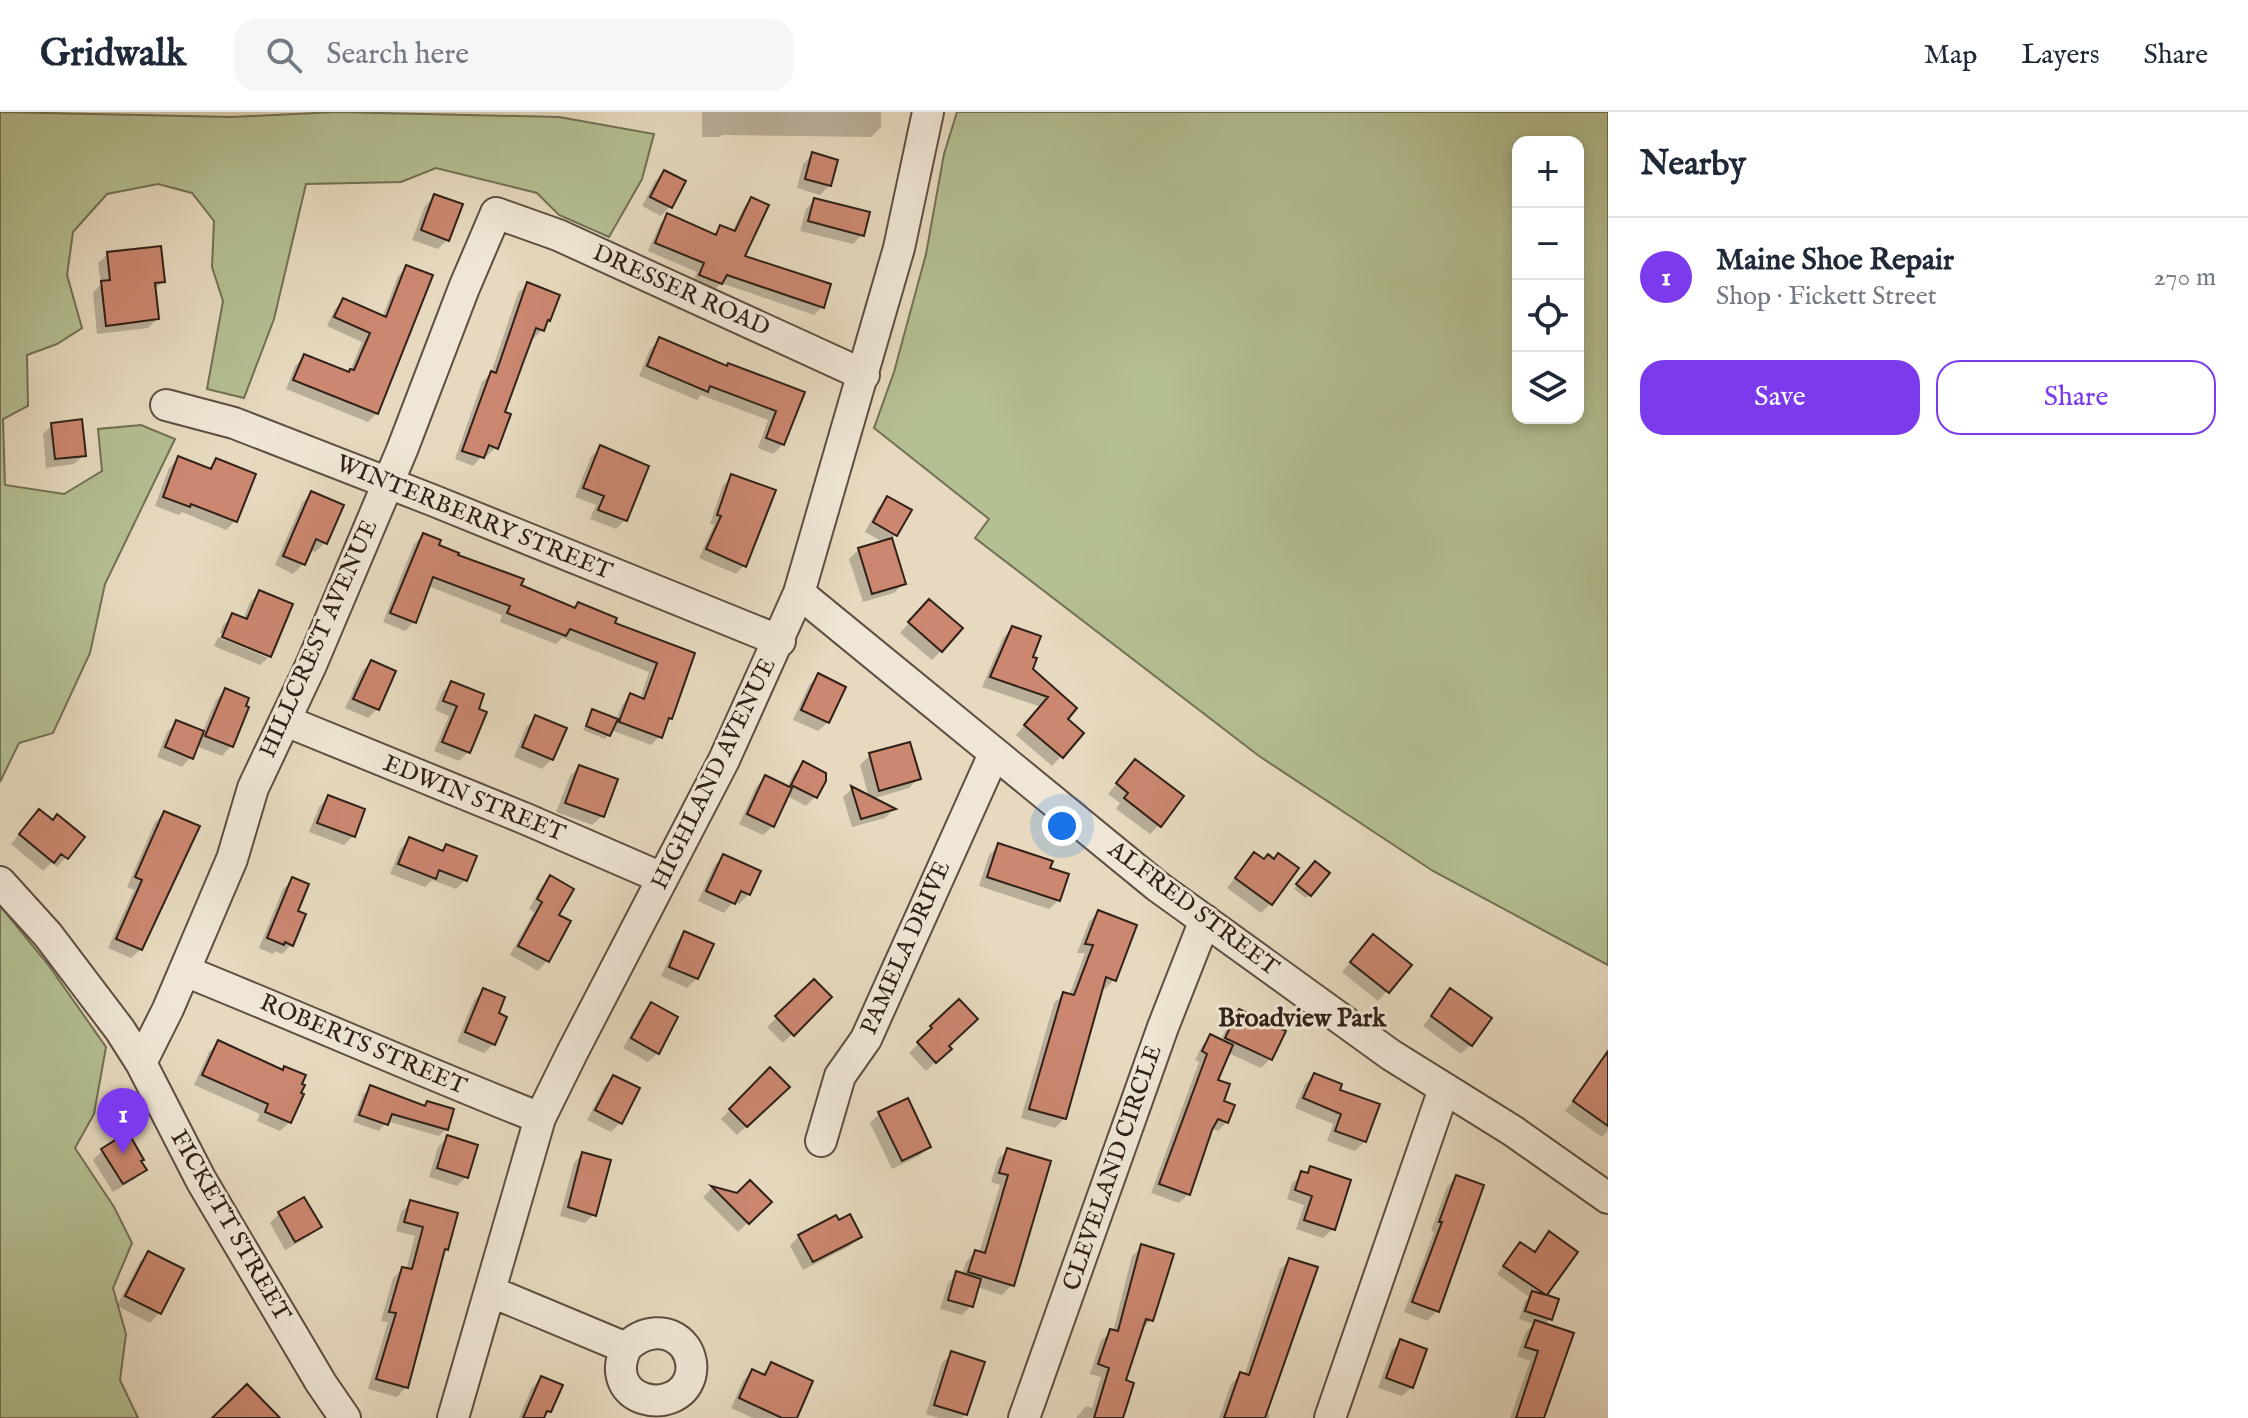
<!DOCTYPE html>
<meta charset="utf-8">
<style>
body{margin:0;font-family:"IM FELL English",serif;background:#f6f6f7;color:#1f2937}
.controls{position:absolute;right:24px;top:24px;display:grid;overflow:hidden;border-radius:16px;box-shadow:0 4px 12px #0003}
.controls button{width:72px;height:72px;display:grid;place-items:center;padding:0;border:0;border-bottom:2px solid #e0e1e3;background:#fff;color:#1f2937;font:40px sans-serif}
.you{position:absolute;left:1062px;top:714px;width:28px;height:28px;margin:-20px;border:6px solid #fff;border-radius:50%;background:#1a73e8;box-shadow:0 0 0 12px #1a73e833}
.badge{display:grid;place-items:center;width:52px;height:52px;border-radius:50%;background:#7c3aed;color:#fff;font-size:26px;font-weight:700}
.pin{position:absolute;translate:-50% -66px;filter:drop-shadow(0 2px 4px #0008)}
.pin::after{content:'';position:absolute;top:42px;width:28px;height:24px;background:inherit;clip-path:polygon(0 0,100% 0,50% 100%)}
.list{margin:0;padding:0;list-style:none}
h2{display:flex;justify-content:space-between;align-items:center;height:104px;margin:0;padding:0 32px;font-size:34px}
h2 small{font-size:26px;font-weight:400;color:#747a83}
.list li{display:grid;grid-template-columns:52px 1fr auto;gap:24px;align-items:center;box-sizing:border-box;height:120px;padding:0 32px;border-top:2px solid #e0e1e3}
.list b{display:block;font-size:30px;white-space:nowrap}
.list p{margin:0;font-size:26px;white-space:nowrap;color:#747a83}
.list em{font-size:26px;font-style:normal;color:#747a83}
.actions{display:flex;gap:16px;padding:24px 32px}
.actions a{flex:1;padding:18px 0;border:2px solid #7c3aed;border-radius:24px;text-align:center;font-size:28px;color:#7c3aed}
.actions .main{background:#7c3aed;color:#fff}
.icon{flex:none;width:44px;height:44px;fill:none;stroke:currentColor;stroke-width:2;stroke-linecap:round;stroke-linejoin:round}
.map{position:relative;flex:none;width:1608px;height:1306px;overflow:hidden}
header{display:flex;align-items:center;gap:48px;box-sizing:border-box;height:112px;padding:0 40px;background:#fff;border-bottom:2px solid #e0e1e3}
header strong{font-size:38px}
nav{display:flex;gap:44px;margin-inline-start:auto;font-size:28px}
.search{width:560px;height:72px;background:#f6f6f7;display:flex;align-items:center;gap:20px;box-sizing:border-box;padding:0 28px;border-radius:24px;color:#747a83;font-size:30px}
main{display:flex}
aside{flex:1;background:#fff}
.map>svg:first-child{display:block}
.green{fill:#b4bf92;stroke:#727054;stroke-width:2;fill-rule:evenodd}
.shadow{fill:#0003}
.building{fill:#cb8770;stroke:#302017;stroke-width:2}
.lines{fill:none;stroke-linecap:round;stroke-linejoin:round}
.minor-casing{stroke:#5e4e41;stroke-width:34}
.minor{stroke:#efe6d5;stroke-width:30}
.labels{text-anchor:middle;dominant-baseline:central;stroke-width:6;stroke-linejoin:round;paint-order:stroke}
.street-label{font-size:24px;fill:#302017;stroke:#efe6d5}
.neighbourhood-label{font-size:26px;font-weight:bold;fill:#302017;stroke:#efe6d5}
</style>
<header>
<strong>Gridwalk</strong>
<div class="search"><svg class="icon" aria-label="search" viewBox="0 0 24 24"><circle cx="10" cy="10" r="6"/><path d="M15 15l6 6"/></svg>Search here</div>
<nav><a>Map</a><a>Layers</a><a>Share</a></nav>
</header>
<main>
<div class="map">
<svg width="1608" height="1306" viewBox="0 0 1608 1306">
<rect width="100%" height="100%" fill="#e6d9bf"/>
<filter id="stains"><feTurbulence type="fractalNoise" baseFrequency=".0025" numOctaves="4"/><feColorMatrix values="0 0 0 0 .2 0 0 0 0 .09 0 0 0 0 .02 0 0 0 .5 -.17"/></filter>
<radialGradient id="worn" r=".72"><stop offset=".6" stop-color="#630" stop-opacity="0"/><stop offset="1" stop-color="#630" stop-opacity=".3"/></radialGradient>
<path class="green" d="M0 0 232 5 337 0 559 5 654 22 642 67 609 125 559 103 537 81 436 56 401 70 306 72 274 207 244 286 207 277 223 189 212 155 214 109 192 81 158 72 107 82 73 120 67 163 82 216 57 232 27 243 28 294 3 307 5 373 64 382 102 359 98 317 141 313 175 327 105 472 90 541 53 621 19 631 0 670Z
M957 0H1608V853L1433 759 1259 644 975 426 989 407 874 316 894 260 926 142 944 42ZM1518 30H1578V306H1518Z
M0 794 47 851 106 935 94 1002 75 1036 114 1095 132 1131 113 1176 126 1222 120 1268 138 1306H0Z"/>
<path class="shadow" d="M702 0H881V15L871 25 722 23 719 25H702Z
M812 43 830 73 820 83 797 76 803 52Z
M664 60 670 94 661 104 642 94 655 69Z
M435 84 447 128 438 137 412 128 425 94Z
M752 87 742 145 822 195 814 203 721 171 713 180 692 171 697 160 648 139 660 112 668 104 713 123 721 115 732 120 744 95Z
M815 88 863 122 853 132 800 119 806 97Z
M108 142 163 169 154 178 157 207 148 216 97 222 93 181 101 172 98 151Z
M407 155 377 301 368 310 286 277 295 254 304 245 348 262 350 259 362 230 327 214 335 197 344 188 382 206 398 164Z
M527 173 542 218 533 227 531 226 503 301 496 335 487 344 483 343 473 354 455 347 482 270 491 261 518 181Z
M660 228 726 256 802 281 783 332 773 342 758 336 768 308 701 283 697 288 639 264 650 237Z
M52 313 84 343 74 352 46 356 43 322Z
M601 335 625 408 616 417 590 407 596 393 575 385 591 345Z
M178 347 207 358 216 348 235 409 226 418 182 400 179 403 155 394 169 356Z
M732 365 744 453 736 462 699 446 714 413 710 412 723 373Z
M312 381 325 431 315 440 309 438 303 452 293 462 275 453 302 391Z
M887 387 896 423 890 428 904 471 894 481 863 490 849 447 859 437 883 430 865 420 878 396Z
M423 423 436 434 519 474 573 497 578 492 612 512 692 542 670 605 660 624 651 633 611 618 605 627 583 618 593 599 616 608 622 593 630 584 640 587 649 560 562 526 556 532 500 510 502 503 428 474 414 510 405 519 383 510 414 432Z
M260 481 270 544 268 546V542L220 521 223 513 233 504 243 508 250 490Z
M920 499 941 539 932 548 900 521Z
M1012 516 1031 546V558L1065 607 1082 622 1052 654 1016 623 1041 595 982 575 1003 526Z
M218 525 268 546 260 553 214 534Z
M371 550 377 597 368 606 345 596 362 559Z
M818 564 828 610 818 619 793 608 809 573Z
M452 571 468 640 459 649 434 639 449 604 435 598 442 580Z
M225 578 247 596 231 634 222 644 196 634 191 645 182 655 157 645 167 620 177 610 202 621 216 588Z
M536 605 552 647 542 657 514 645 526 615Z
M870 643 918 667 909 676 872 687 893 698 885 706 852 715 843 685 852 677 869 686 860 653Z
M1135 649 1159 713 1150 722 1116 697 1120 691 1108 682Z
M804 652 826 663 815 685 806 694 787 684 773 714 763 723 739 712 756 675 765 665 787 676 794 661Z
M579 655 602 704 592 713 556 700 570 664Z
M328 685 353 724 344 733 309 720 319 695Z
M165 701 141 837 131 846 108 836 134 778 127 775 155 710Z
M30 709 66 745 57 755 52 750 43 759 11 732Z
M409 728 440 740 446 734 465 768 456 777 432 768 425 775 390 762 400 737Z
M999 733 1048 758 1059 788 1049 797 979 774 989 743Z
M1254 742 1263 750 1270 792 1261 801 1227 776Z
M723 744 749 782 739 792 734 789 724 801 698 789 714 754Z
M1311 756 1310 782 1306 786 1294 777Z
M550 766 557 803 569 810 547 849 538 859 510 843 534 800 529 797 541 775Z
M293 768 296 800 291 833 282 842 275 839 273 842 259 836 283 777Z
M1098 800 1114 868 1105 877 1101 876 1065 1006 1055 1016 1021 1006 1054 891 1064 882 1069 884 1085 841H1077L1089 810Z
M685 821 697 866 687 876 661 864 676 831Z
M1364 834 1409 854 1378 889 1342 860Z
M814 869 829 885 783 931 767 915Z
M484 878 496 902 494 932 484 941 457 930 474 888Z
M1450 879 1470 933 1461 942 1423 914Z
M959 890 947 934 949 937 926 959 909 941 924 926 922 924Z
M651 893 658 941 648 950 623 936 642 902Z
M1239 900 1270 947 1261 956 1228 941 1215 969 1227 1010 1218 1019 1211 1016 1188 1082 1179 1091 1151 1081 1199 950 1195 948 1202 934 1210 925 1220 930 1230 909Z
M218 931 290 1010 280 1019 257 1009 260 1002 194 973 209 940Z
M1599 955 1608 962V1019L1602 1025 1565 999Z
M770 958 788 975 737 1023 721 1007Z
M1314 963 1365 1029 1355 1039 1327 1029 1333 1012 1295 996 1305 972Z
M614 965 620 1011 611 1020 587 1008 604 975Z
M371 975 423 996 427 992 446 1017 439 1024 387 1009 379 1019 353 1010 363 983Z
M879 1002 929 1035 919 1044 892 1057 870 1011Z
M447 1026 467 1064 457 1074 429 1065 438 1035Z
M103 1038 139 1049 144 1057 135 1067 113 1080 93 1048Z
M1007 1038 1012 1173 1002 1183 977 1175 971 1194 962 1203 940 1197 948 1171 957 1162 962 1163 966 1150 975 1140 979 1141 1000 1073 991 1070 998 1047Z
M582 1042 594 1102 585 1111 560 1104 574 1051Z
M1311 1057 1333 1117 1323 1126 1296 1117 1304 1093 1287 1087 1292 1071Z
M1456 1065 1482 1074 1437 1199 1427 1209 1404 1200 1434 1120 1431 1119 1447 1075Z
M712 1076 738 1083 769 1090 738 1120 703 1085Z
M411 1091 447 1137 442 1142 406 1275 397 1285 368 1277 388 1210 381 1209 393 1166 402 1157 406 1158 415 1124 396 1119 401 1100Z
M279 1102 319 1114 310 1124 285 1138 270 1111Z
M799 1124H859L850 1134 803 1158 790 1134Z
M1542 1130 1575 1140 1544 1185 1550 1207 1544 1213 1542 1306H1510L1530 1249 1517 1244 1526 1220 1533 1212 1519 1207 1525 1189 1529 1185 1497 1162 1520 1132 1533 1142Z
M1142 1135 1151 1208 1142 1217 1124 1269 1121 1306H1076L1086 1294 1092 1296 1101 1265 1090 1262 1101 1228 1113 1220 1132 1144Z
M148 1141 181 1158 159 1201 150 1211 117 1194 139 1151Z
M1290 1148 1265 1301 1270 1303 1269 1306H1219L1231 1272 1241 1262 1244 1264 1280 1157Z
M1401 1230 1412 1275 1402 1284 1378 1276 1391 1239Z
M952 1241 966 1302 962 1306H939L926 1302 942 1251Z
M772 1252 795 1306H753L731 1296 743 1269 752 1259 762 1262Z
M542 1266 549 1299 542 1306H519L532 1275Z"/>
<path class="building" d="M812 40 838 48 831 74 805 67Z
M664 58 686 69 672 96 650 85Z
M434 82 463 92 449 129 421 118Z
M751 85 769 93 745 144 831 172 824 196 727 163 722 172 699 163 704 151 655 131 667 101 716 123 720 113 735 119Z
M814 86 870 100 864 124 808 109Z
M161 134 165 170 155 171 159 207 106 214 101 169 110 168 107 140Z
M406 153 433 163 378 302 293 268 304 242 349 260 350 257 354 258 370 221 334 205 343 186 386 205Z
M527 170 560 183 550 209 548 208 544 219 536 216 524 248 505 300 511 302 498 337 489 333 484 346 462 339 491 259 496 261Z
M659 225 727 254 728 251 805 280 784 333 766 326 776 299 710 274 708 280 647 254Z
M82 307 86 344 55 347 51 311Z
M600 333 649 354 627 409 598 398 604 384 583 376Z
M178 344 211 357 216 346 256 362 237 410 191 392 190 395 163 385Z
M731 362 776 378 746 455 706 437 721 404 717 403Z
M311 379 344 393 327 432 316 427 305 453 283 444Z
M887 384 912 398 897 424 873 410Z
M423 421 441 428 439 433 459 441 458 443 524 467 521 473 575 496 578 490 617 506 615 511 695 541 672 607 669 606 662 626 619 610 630 581 644 587 657 551 570 517 566 524 507 501 510 494 433 465 416 511 390 501Z
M892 426 906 472 872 482 858 436Z
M259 478 293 492 271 545 222 525 232 501 247 507Z
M929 487 963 516 942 540 908 510Z
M1012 514 1041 524 1033 545 1037 546 1033 557 1077 596 1068 607 1084 621 1063 646 1024 613 1048 585 990 565Z
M371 548 396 559 379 598 353 587Z
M818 561 846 575 829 611 801 598Z
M451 569 484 582 479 597 487 600 470 641 442 630 457 594 443 589Z
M225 576 249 586 246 594 249 595 233 635 205 624Z
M592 597 618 607 610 624 586 614Z
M535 603 567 616 553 648 522 635Z
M176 608 204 619 193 647 165 635Z
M910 630 921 667 879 679 869 641Z
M1135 647 1184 684 1161 715 1124 686 1128 681 1116 671Z
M803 649 826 661V669L817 686 791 673Z
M579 653 618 667 604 705 565 691Z
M765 663 792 676 774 715 747 702Z
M851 674 896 697 861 707Z
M328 683 365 697 355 725 317 711Z
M39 697 53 708 57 702 85 725 68 747 61 742 54 751 19 722Z
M164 699 200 714 142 838 116 827 142 768 135 765Z
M409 725 443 739 446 732 477 744 467 769 439 758 436 767 398 752Z
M998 731 1053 749 1050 756 1069 762 1060 789 987 765Z
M1254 740 1264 747 1268 742 1274 747 1278 741 1299 756 1272 793 1235 766Z
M723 742 761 759 750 783 741 779 735 792 706 779Z
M1315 749 1330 761 1311 784 1296 772Z
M550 763 574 777 559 803 571 809 549 850 518 834 542 790 537 787Z
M292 765 309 772 298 799 306 802 293 834 285 830 284 833 267 826Z
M1098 798 1137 813 1116 869 1106 865 1066 1007 1029 997 1063 880 1074 883 1093 833 1085 832Z
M684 819 714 832 698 867 669 855Z
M1373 822 1412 853 1389 881 1350 850Z
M814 867 832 885 794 924 775 904Z
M483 876 505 885 499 901 507 905 495 933 465 920Z
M1450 876 1492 906 1472 934 1431 904Z
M959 887 978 907 949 934 952 937 936 951 917 930 932 916 930 914Z
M651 890 678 905 659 942 631 926Z
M1239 897 1286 919 1272 948 1225 926Z
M1210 922 1233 933 1218 968 1230 972 1224 989 1235 993 1228 1011 1218 1007 1212 1018 1190 1083 1159 1072 1207 942 1202 939Z
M218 928 283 958 284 954 306 963 302 972 305 973 301 981 304 982 291 1011 265 1000 268 992 202 963Z
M1608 939V1014L1573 989Z
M770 955 790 975 747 1015 729 997Z
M1314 961 1342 972 1340 978 1380 992 1366 1030 1335 1019 1341 1002 1303 986Z
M613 963 640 976 622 1012 595 998Z
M370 973 425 994 427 989 454 997 448 1018 392 1002 388 1013 359 1003Z
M908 986 931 1035 902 1049 878 1000Z
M128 1020 144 1048 141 1049 147 1058 123 1072 101 1037Z
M447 1023 478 1033 468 1066 437 1056Z
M1007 1036 1051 1049 1014 1174 968 1160 975 1138 985 1141 993 1114 1008 1063 999 1061Z
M582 1040 611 1048 596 1104 568 1095Z
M1310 1054 1351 1068 1335 1118 1304 1108 1312 1084 1295 1078 1301 1059 1308 1061Z
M1456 1063 1484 1073 1439 1200 1412 1190 1442 1110H1439Z
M750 1068 772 1090 749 1112 711 1074 737 1081Z
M304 1085 322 1115 295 1130 278 1100Z
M410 1088 458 1101 448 1138 445 1137 408 1276 376 1267 396 1201 389 1200 402 1155 412 1157 423 1115 404 1110Z
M850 1102 862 1125 813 1150 798 1123 836 1103 839 1108Z
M1549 1119 1578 1140 1547 1183 1559 1187 1552 1208 1525 1199 1532 1179 1546 1183 1503 1154 1520 1130 1535 1140Z
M1141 1132 1174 1142 1153 1209 1146 1207 1126 1268 1134 1271 1123 1306H1094L1109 1256 1098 1252 1110 1217 1118 1219Z
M148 1139 184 1157 161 1202 125 1184Z
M1289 1146 1318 1155 1265 1306H1224L1240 1260 1249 1263Z
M956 1159 981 1167 973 1195 948 1188Z
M1535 1208 1574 1221 1544 1306H1516L1538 1239 1525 1235Z
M1400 1227 1427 1237 1413 1276 1386 1266Z
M951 1239 985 1250 967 1303 934 1293Z
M771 1250 813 1269 797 1306H782L739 1286 752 1257 765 1263Z
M541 1264 563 1273 551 1300 547 1299 544 1306H523Z
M247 1272 280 1306H212Z"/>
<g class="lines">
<defs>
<path id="minor" d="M166 293 234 311 432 388 780 529
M799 481 1157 774 1391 943 1513 1019 1608 1086
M286 609 526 707 662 766
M0 770 48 823 120 918 141 951 201 1068 321 1271 345 1306
M185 859C304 907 421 959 540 1006
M141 951 168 897 232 747 253 676 312 551 402 338 464 176 496 101 558 123 864 263
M821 1029 840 964 866 927 994 642
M492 1180 626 1236C642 1219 669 1214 685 1235 691 1244 693 1255 690 1265 677 1306 601 1291 626 1236
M453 1306 540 1006 572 941 724 648 799 481 899 136 928 0
M1024 1306 1163 915 1205 808
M1330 1306 1444 977"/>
</defs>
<use href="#minor" class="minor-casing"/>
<use href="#minor" class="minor"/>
</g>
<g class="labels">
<g class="street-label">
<text transform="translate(681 179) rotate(24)">DRESSER ROAD</text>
<text transform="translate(474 406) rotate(22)">WINTERBERRY STREET</text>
<text transform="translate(319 527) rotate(-66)">HILLCREST AVENUE</text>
<text transform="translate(714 662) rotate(-64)">HIGHLAND AVENUE</text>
<text transform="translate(474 687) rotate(22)">EDWIN STREET</text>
<text transform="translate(1193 797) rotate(37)">ALFRED STREET</text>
<text transform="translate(906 836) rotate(-66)">PAMELA DRIVE</text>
<text transform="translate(363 933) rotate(23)">ROBERTS STREET</text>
<text transform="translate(1113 1056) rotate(-71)">CLEVELAND CIRCLE</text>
<text transform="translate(230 1114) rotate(60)">FICKETT STREET</text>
</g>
<g class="neighbourhood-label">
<text x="1302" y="906">Broadview Park</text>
</g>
</g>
<rect width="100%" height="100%" filter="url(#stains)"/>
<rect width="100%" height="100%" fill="url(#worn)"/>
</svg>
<div class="controls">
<button>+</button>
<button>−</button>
<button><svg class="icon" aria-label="locate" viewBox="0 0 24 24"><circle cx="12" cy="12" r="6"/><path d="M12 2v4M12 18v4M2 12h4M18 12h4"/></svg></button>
<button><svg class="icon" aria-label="layers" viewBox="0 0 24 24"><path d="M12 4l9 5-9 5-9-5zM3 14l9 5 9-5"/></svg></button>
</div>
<div class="you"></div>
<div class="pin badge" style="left:123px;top:1042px">1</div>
</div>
<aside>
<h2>Nearby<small></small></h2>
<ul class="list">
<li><span class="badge">1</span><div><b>Maine Shoe Repair</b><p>Shop · Fickett Street</p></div><em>270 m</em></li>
</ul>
<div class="actions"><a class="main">Save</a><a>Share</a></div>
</aside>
</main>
